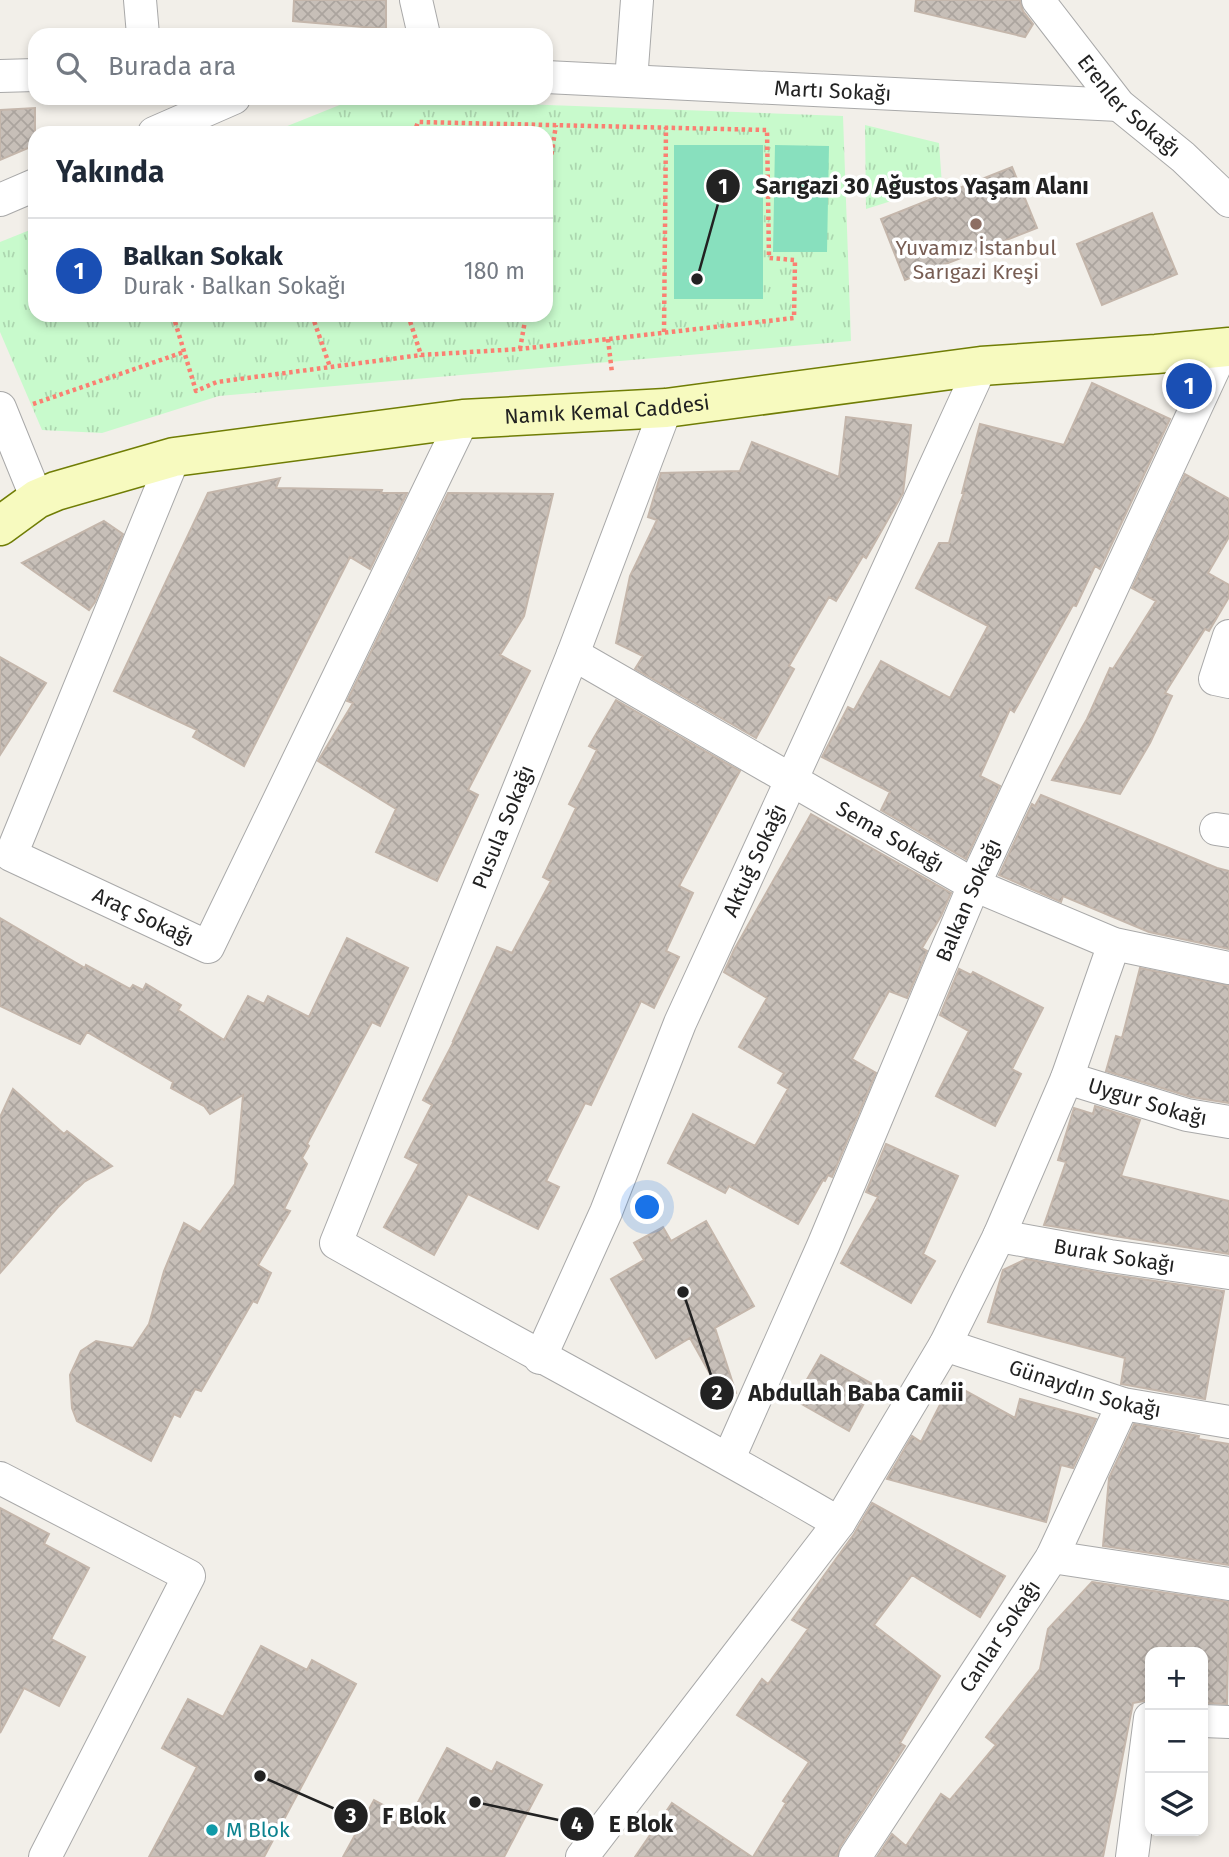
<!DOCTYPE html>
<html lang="tr">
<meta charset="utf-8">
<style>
body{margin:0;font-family:"Fira Sans",sans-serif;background:#f6f6f7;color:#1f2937}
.controls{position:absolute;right:21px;bottom:21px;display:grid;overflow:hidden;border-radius:14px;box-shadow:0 4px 10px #0003}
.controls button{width:63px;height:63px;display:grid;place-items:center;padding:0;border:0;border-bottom:2px solid #e0e1e3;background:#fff;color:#1f2937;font:35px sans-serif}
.you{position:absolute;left:648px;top:1208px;width:24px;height:24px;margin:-18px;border:5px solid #fff;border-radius:50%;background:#1a73e8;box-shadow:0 0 0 10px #1a73e833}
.badge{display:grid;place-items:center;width:46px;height:46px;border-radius:50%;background:#d40000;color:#fff;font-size:23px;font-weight:700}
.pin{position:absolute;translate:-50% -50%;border:4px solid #fff;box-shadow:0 2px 7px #0006}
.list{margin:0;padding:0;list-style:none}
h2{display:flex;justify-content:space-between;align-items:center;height:91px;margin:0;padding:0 28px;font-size:30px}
h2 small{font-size:23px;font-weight:400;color:#747a83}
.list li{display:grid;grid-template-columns:46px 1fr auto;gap:21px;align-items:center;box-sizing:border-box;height:105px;padding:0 28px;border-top:2px solid #e0e1e3}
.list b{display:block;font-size:26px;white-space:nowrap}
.list p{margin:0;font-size:23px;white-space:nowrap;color:#747a83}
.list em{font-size:23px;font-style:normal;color:#747a83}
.icon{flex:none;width:38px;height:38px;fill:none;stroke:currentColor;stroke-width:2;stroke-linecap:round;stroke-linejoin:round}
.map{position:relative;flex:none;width:1229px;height:1857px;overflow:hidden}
.search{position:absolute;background:#fff;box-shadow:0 4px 10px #0003;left:28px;top:28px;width:525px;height:77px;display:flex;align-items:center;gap:18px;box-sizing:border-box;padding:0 24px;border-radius:21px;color:#747a83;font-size:26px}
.panel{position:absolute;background:#fff;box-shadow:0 4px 10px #0003;left:28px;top:126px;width:525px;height:196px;border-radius:21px}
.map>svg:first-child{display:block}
.park{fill:url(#park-tufts)}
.pitch{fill:#88e0be}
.building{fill:url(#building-cross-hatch);stroke:#c4b6ab;stroke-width:2}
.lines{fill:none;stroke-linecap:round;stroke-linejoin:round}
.street-casing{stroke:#a9a9a9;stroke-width:34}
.secondary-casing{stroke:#707d05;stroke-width:41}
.path{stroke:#fa8072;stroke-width:4.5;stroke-dasharray:3.5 3.5;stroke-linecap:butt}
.street{stroke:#fff;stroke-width:32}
.secondary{stroke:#f7fabf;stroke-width:38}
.education-dot{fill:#8d6e63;stroke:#fff;stroke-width:2.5}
.culture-dot{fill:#0f9aa8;stroke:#fff;stroke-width:2.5}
.labels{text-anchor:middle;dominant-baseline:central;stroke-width:7;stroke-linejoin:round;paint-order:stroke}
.street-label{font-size:21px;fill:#222;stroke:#fff}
.education-label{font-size:21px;fill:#785e54;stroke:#fff}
.culture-label{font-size:21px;fill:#0d838f;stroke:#fff;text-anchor:start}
.leader{fill:none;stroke:#222;stroke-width:2.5}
.callout-dot{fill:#222;stroke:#fff;stroke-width:2.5}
.mark-label{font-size:21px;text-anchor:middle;font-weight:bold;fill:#fff}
.callout-label{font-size:23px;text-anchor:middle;font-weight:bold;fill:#222;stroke:#fff;stroke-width:7;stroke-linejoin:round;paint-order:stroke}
</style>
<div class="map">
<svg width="1229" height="1857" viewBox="0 0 1229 1857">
<defs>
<pattern id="park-tufts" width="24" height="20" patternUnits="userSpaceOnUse" patternTransform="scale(1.75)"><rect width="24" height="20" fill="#c8facc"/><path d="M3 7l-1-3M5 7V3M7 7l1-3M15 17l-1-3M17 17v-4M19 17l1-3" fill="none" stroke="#acd6af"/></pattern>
<pattern id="building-cross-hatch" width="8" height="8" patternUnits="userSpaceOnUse" patternTransform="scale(1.75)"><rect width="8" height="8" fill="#c7bfb8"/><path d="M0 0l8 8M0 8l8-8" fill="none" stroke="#aba49e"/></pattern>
</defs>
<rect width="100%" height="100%" fill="#f2efe9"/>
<path class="park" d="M357 98 843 116 851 341 219 396 102 433 42 430 0 332V242L35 228V315H546V133H270Z
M865 125 939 143 942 185 866 209Z"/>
<path class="pitch" d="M674 145H763V299H674Z
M775 145 829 146 827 252H773Z"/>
<path class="building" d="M294 0H386V29L293 21Z
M916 0H1020L1023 11 1033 24 1025 37 915 11Z
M35 108V145L0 160V110Z
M1012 167 1037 228 905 280 881 219Z
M1152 213 1177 274 1102 305 1077 244Z
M1092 383 1170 419 1100 569 1095 566 1076 606 1073 605 1014 712 1010 709 980 776 1000 786 966 859 881 810 890 792 822 757 848 707 854 710 881 661 950 698 988 626 916 588 939 543H949L960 503 964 493H962L980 424 1064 445Z
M846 417 911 425 903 493 866 558 863 556 836 601 829 597 789 666 794 669 756 738 635 669 643 656 616 643 630 576 657 520 648 517 661 473 740 471 752 442 839 477Z
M1185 474 1229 499V537L1208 573 1229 585V597L1209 631 1205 629 1165 693 1172 696 1150 743 1120 794 1052 780 1087 719 1110 668 1113 669 1156 601 1132 588Z
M280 478 276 488 382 490 381 493H407L370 569 350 557 244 766 193 737 197 730 114 691 208 493Z
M448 493 553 494 524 616 500 655 530 671 468 790 478 795 437 881 376 852 396 809 318 761 353 703 347 701Z
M104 521 123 534 95 602 89 610 22 563Z
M0 657 46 683 0 755Z
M616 700 740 771 679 886 693 893 666 951 679 957 654 1008 641 1001 591 1105 585 1103 546 1181 559 1187 538 1229 468 1194 434 1255 384 1227 419 1164 405 1157 432 1105 423 1100 454 1041H453L497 947 512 953 551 881 543 877 576 808 569 804 597 750 589 746Z
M1041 795 1217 868 1229 871V949L1149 932 1063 896 1061 902 999 875 1032 804 1035 806Z
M811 814 951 893 941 916 922 948 927 951 907 998 889 991 852 1059 876 1073 832 1177 828 1175 825 1181 823 1180 798 1224 729 1186 725 1193 668 1163 693 1114 755 1146 788 1089 778 1083 784 1073 739 1047 767 998 724 972 734 950Z
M0 918 85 968 86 965 130 989 133 985 143 990 146 984 181 1005 178 1010 224 1040 248 996 264 1004 268 996 309 1017 347 938 408 968 380 1026 372 1022 307 1144 309 1146 302 1158 307 1164 284 1209 290 1211 258 1265 271 1273 257 1303 253 1301 201 1391 195 1389 180 1417 174 1414 151 1461 77 1421 72 1408 70 1375 81 1351 96 1341 133 1348 149 1324 164 1271 184 1223 200 1232 235 1184 243 1095 210 1114 204 1106 171 1088 173 1082 87 1032 80 1044 0 1006Z
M1140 968 1229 986V1103L1191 1097 1106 1071 1116 1036 1122 1038Z
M959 969 971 975 973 972 1043 1008 1012 1069 1021 1074 995 1126 936 1096 969 1031 940 1015Z
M13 1089 64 1134 67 1131 112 1166 84 1182 58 1207 0 1273V1117Z
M1095 1106 1140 1120 1121 1176 1229 1201V1254L1044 1225 1066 1162 1058 1160 1074 1108 1093 1114Z
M886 1144 958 1176 923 1254 935 1261 911 1303 841 1263 878 1197 866 1192Z
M706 1221 754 1306 715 1328 736 1393 724 1399 690 1338 656 1358 611 1279 644 1260 634 1243 663 1227 671 1241Z
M1026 1259 1107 1274 1224 1291 1205 1399 1121 1384 1125 1358 988 1322 1003 1270Z
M821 1355 874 1385 849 1431 798 1402 806 1390 802 1388Z
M951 1383 1015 1418 1020 1399 1096 1419 1073 1468 1061 1465 1046 1522 887 1479 912 1436 921 1442Z
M1134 1424 1199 1436 1198 1439 1229 1444V1565L1103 1546 1109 1478Z
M872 1503 1005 1576 980 1617 912 1575 874 1625 940 1676 900 1743 905 1746 840 1847 837 1857H753L786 1803 783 1801 809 1762 737 1715 762 1679 768 1684 808 1629 792 1620 854 1534Z
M0 1508 49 1534 44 1544 89 1568 51 1639 85 1657 59 1706 24 1688 0 1733Z
M1092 1582 1229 1602 1227 1704 1203 1703V1652H1150V1700L1133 1703 1103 1857H877L892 1834 906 1846 941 1794 950 1800 996 1745 986 1737 1040 1669 1048 1629Z
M261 1646 307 1670 312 1660 356 1684 264 1857H149L197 1767 162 1748 188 1699 223 1717Z
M447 1748 492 1772 497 1762 542 1785 504 1857H343L374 1800 409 1819Z
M672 1803 752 1857H635Z"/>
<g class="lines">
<defs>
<g id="street">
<path d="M140 0 143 35"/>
<path d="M416 0 424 35"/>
<path id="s1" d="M1038 0 1119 105 1183 157 1229 201"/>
<path d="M0 76 35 75"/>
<path id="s2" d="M546 77 1119 105"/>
<path d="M631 81 637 0"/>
<path d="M154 133 234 98"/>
<path d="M0 200 35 185"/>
<path d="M0 408 37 499"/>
<path d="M666 408 573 654 336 1243C503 1337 673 1426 839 1523"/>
<path id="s3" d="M174 457 11 855 208 947 463 419"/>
<path d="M1229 636 1215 679 1229 682"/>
<path id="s4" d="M573 654 974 885 1114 944 1229 968"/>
<path d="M1216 829 1229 831"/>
<path id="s5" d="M1067 1078 1187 1115 1229 1122"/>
<path id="s6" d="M999 1236 1110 1256 1229 1273"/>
<path id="s7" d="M945 1345 1123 1404 1229 1422"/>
<path id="s8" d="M540 1358 606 1212 680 1023 981 366"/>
<path id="s9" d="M729 1458 823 1246 974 885 1224 347"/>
<path d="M0 1478 189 1576 45 1857"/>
<path d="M1052 1557 1229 1584"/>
<path d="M1203 1721 1229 1722"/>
<path d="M582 1857 839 1523 945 1345 999 1236 1067 1078 1114 944"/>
<path id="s10" d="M855 1857 1052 1557 1123 1404"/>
<path d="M1132 1857 1150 1718"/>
</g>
<g id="secondary">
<path id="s11" d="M0 526 37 499 56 491 174 457 463 419 666 408 981 366 1156 354 1229 347"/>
</g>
</defs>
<use href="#street" class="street-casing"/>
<use href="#secondary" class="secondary-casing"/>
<path class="path" d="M546 189 556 125
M173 315 196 391 217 382 421 355
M312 315 330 367
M408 315 421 355 520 349 794 318 795 260 769 258 767 130 418 122 414 133
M664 332 666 127
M608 339 612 373
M520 349 526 315
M33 404 184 352"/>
<use href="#street" class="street"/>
<use href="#secondary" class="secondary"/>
</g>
<circle class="education-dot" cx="976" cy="224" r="7"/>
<circle class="culture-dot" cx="212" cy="1830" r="7"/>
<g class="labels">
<g class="street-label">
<text stroke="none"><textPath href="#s2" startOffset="287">Martı Sokağı</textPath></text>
<text stroke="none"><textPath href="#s1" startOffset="140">Erenler Sokağı</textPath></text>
<text stroke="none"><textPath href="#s11" startOffset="625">Namık Kemal Caddesi</textPath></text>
<text transform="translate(503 827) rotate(-68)">Pusula Sokağı</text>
<text stroke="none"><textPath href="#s4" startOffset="366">Sema Sokağı</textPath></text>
<text stroke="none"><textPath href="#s8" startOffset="542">Aktuğ Sokağı</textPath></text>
<text stroke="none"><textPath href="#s9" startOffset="607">Balkan Sokağı</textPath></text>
<text stroke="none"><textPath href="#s3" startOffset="576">Araç Sokağı</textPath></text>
<text stroke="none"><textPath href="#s5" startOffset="84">Uygur Sokağı</textPath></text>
<text stroke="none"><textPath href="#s6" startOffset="117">Burak Sokağı</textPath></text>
<text stroke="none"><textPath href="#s7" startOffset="147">Günaydın Sokağı</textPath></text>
<text stroke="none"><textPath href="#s10" startOffset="264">Canlar Sokağı</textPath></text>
</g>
<g class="education-label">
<text x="976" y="248">Yuvamız İstanbul<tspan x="976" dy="24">Sarıgazi Kreşi</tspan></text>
</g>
<g class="culture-label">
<text x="226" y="1830">M Blok</text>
</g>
</g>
<path class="leader" d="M697 279L723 186M683 1292L717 1393M260 1776L351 1816M475 1802L577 1824"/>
<g class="callout-dot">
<circle cx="697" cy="279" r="7"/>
<circle cx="683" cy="1292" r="7"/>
<circle cx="260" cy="1776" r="7"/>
<circle cx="475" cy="1802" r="7"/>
<circle cx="723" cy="186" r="18"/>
<circle cx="717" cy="1393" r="18"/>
<circle cx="351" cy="1816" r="18"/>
<circle cx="577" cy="1824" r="18"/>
</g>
<g class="mark-label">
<text x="723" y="194">1</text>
<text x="717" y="1400">2</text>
<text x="351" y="1823">3</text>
<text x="577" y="1832">4</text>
</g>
<g class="callout-label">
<text x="922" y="194">Sarıgazi 30 Ağustos Yaşam Alanı</text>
<text x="856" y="1401">Abdullah Baba Camii</text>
<text x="414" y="1824">F Blok</text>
<text x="641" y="1832">E Blok</text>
</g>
</svg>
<div class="controls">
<button>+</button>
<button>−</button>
<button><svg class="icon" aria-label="layers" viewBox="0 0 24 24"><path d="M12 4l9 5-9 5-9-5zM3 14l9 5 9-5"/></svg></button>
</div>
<div class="you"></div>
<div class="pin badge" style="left:1189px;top:386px;background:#1a4fb4">1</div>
<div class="search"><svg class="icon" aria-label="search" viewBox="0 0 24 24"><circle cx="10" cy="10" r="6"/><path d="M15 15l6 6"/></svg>Burada ara</div>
<section class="panel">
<h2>Yakında<small></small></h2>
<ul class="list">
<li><span class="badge" style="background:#1a4fb4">1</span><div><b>Balkan Sokak</b><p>Durak · Balkan Sokağı</p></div><em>180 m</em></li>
</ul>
</section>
</div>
